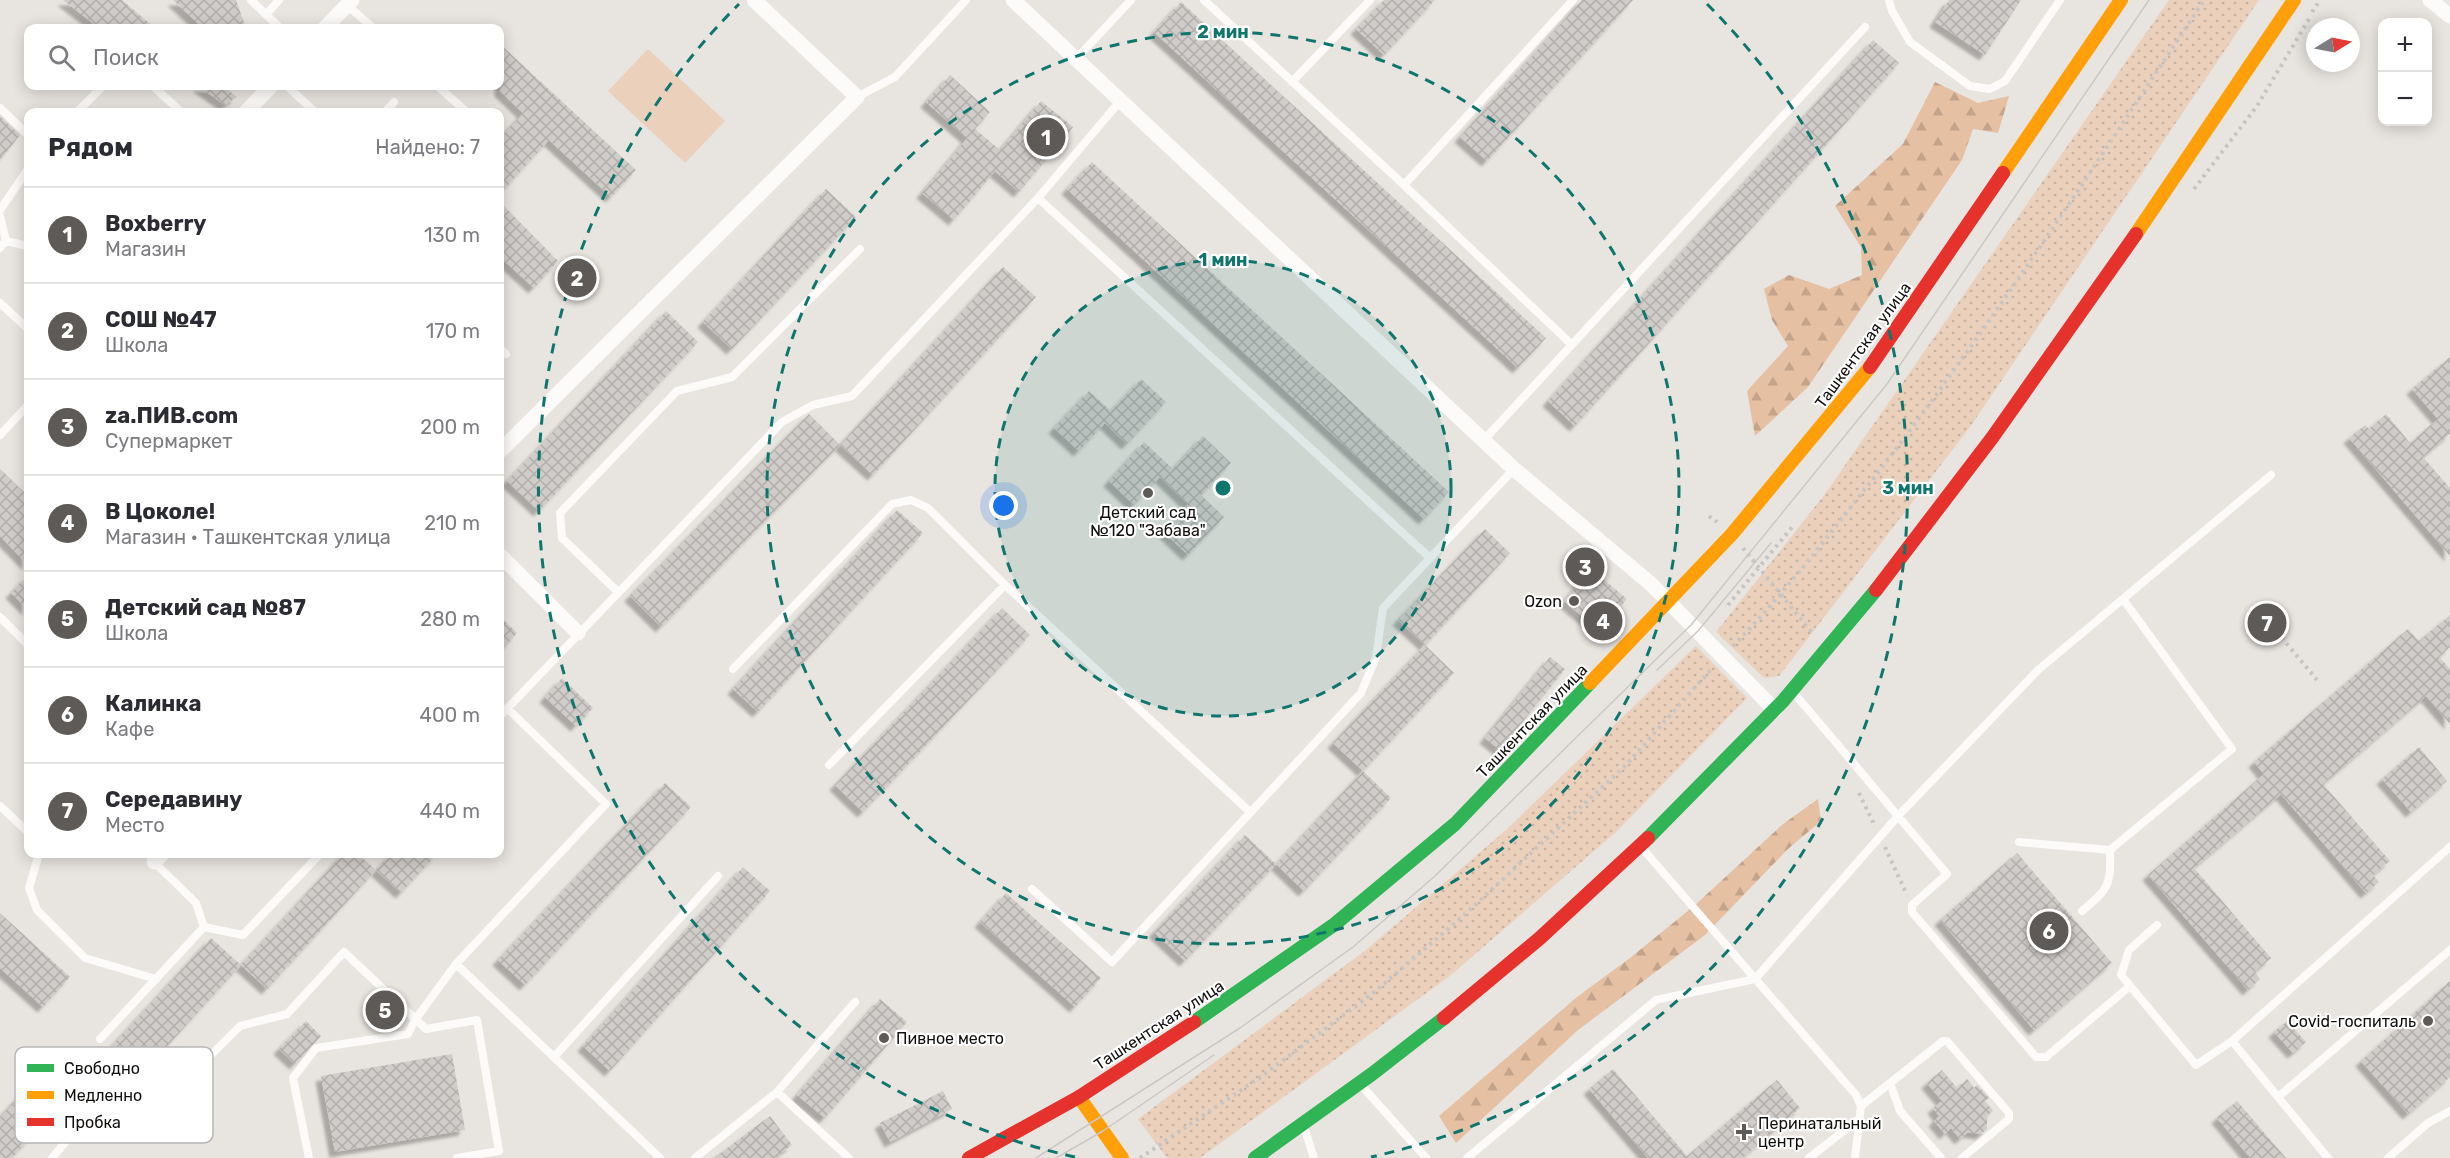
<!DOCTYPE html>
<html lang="ru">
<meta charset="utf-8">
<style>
body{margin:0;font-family:Rubik,sans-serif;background:#f7f7f7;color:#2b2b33}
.controls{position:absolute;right:18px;top:18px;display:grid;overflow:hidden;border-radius:12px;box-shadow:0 3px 15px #0003}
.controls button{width:54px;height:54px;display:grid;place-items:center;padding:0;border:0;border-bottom:2px solid #e1e1e2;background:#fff;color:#2b2b33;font:30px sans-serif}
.compass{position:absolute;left:2306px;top:18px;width:54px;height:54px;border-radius:50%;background:#fff;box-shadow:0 3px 15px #0003;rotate:80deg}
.you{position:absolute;left:1004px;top:506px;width:21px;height:21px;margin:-15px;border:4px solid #fff;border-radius:50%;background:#1a73e8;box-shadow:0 0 0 9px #1a73e833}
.badge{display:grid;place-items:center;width:39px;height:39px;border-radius:50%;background:#5d5a58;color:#fff;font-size:20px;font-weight:700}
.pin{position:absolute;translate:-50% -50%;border:3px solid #fff;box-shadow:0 2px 6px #0006}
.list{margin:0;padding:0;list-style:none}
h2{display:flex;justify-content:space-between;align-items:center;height:78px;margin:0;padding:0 24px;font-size:26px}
h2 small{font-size:20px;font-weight:400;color:#7c7c81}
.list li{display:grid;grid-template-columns:39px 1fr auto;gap:18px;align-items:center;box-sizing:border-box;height:96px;padding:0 24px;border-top:2px solid #e1e1e2}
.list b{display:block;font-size:22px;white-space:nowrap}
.list p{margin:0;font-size:20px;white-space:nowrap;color:#7c7c81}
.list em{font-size:20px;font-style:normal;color:#7c7c81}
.icon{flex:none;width:33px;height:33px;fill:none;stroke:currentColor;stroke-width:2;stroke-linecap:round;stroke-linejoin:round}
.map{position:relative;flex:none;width:2450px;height:1158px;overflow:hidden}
.search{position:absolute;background:#fff;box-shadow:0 3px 15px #0003;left:24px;top:24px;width:480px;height:66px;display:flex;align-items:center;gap:15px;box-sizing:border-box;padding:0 21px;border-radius:12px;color:#7c7c81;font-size:22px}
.panel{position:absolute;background:#fff;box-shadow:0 3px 15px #0003;left:24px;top:108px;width:480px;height:750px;border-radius:12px}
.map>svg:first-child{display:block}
.forest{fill:url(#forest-firs)}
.park{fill:url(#park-dots)}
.pitch{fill:#ebd0bc}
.building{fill:url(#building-cross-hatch);filter:url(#shadow)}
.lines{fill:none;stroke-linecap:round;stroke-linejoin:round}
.path{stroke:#c6c5c3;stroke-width:4;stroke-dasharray:3 4.5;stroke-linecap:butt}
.lane{stroke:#fcfbfa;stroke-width:8}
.street{stroke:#fcfbfa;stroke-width:15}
.fast{stroke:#30b455;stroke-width:14}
.slow{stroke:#ff9f0a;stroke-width:14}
.jam{stroke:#e5322d;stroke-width:14}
.tram{stroke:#c9c8c7;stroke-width:1.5}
.ring{fill:none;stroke:#0f766e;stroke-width:3;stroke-dasharray:10 8}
.poi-dot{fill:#5d5a58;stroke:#fff;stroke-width:2}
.labels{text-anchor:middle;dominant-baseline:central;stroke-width:4.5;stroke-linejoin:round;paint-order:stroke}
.street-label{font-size:16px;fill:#12100e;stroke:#fff}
.poi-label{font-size:16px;fill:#12100e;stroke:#fff;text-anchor:end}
.key{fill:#fff;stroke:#b8b7b7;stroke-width:1.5}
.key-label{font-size:16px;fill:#12100e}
.centre{fill:#0f766e;stroke:#fff;stroke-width:3}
.ring-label{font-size:18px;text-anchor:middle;font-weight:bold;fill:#0f766e;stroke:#fff;stroke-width:4.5;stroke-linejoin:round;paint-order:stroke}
</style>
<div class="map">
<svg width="2450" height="1158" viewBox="0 0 2450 1158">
<defs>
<pattern id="forest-firs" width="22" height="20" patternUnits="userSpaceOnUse" patternTransform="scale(1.5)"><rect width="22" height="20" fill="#e5c0a3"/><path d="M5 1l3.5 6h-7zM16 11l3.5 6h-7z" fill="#c3a48b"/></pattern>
<pattern id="park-dots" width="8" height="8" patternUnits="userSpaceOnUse" patternTransform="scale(1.5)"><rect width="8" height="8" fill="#ebd0bc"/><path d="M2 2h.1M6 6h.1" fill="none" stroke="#c8b2a0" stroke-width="1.8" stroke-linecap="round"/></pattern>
<pattern id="building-cross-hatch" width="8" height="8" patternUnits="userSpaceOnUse" patternTransform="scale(1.5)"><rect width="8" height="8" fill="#d0ccc9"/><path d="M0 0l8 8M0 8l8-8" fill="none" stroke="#b2aeab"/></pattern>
<filter id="shadow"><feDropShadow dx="-5.5" dy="5.5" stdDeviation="1.5" flood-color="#0004"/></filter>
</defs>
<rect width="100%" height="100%" fill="#e8e4e0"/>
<path class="forest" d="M1935 82 1978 103 2009 96 1998 133 1973 129 1962 160 1808 387 1755 436 1747 391 1788 346 1772 320 1764 289 1789 275 1829 289 1862 275 1861 247 1835 206 1903 144Z
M1818 799 1821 821 1788 849 1705 935 1578 1030 1456 1143 1439 1116 1577 997 1630 958 1694 906 1783 824Z"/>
<path class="park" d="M2169 0H2259L1970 427 1779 676 1764 678 1716 632 1825 494Z
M1696 646 1747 698 1617 831 1451 975 1200 1158H1167L1138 1119 1366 950 1505 831Z"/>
<path class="pitch" d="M648 49 725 121 685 163 608 91Z"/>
<path class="building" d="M63 0H122L155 28H99Z
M173 0H236L246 28H203Z
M1384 0H1435L1384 55 1356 29Z
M1582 0H1633L1487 161 1460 137Z
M1949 0H2021L1985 55 1935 22Z
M1181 2 1546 338 1518 368 1154 32Z
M1873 40 1899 63 1575 426 1548 401Z
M500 44 636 170 611 197 549 140 500 194V138L523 113 500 91Z
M950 75 990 112 975 129 1000 150 1041 101 1073 127 1019 192 995 171 954 220 922 193 973 131 967 138 926 102Z
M198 86H223L237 97 225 105Z
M0 116 20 135 0 160Z
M1092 162 1449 492 1424 519 1067 189Z
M826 189 856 217 732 349 703 322Z
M500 202 558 261 534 288 500 257Z
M1003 267 1036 297 873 475 840 445Z
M666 311 698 342 539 511 507 481Z
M2450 357V434L2423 457 2450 488V556L2349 438 2365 425 2369 429 2386 414 2410 443 2438 419 2412 389Z
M1141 379 1166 402 1127 444 1105 423 1079 451 1054 428 1089 391 1111 411Z
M809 414 840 445 661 627 630 596Z
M1203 436 1231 463 1201 495 1224 517 1188 555 1163 531 1188 504 1160 477 1134 505 1109 481 1144 442 1173 469Z
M0 469 28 496V565L0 536Z
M897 510 923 533 758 712 733 689Z
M1485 529 1510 553 1425 645 1398 620Z
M1591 569 1627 599 1599 631 1564 601Z
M28 575V610L11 593Z
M1002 608 1030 635 863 812 835 785Z
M2450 615V647L2439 657 2450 669V724L2426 696 2323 784 2390 861 2373 875 2379 882 2366 893 2281 794 2194 868 2271 958 2255 972 2260 979 2248 990 2148 875 2264 774 2254 762 2408 629 2419 641Z
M500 616 517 633 500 652Z
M1425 645 1454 673 1363 771 1333 743Z
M1550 657 1565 669 1500 750 1485 738Z
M562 678 593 708 576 726 545 697Z
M2419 747 2447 781 2411 812 2382 779Z
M1363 771 1391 798 1304 891 1276 864Z
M665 783 691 807 525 985 498 960Z
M1245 835 1276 864 1185 961 1154 932Z
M2017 853 2112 963 2034 1030 1940 920Z
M343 854H358L376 870 267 989 241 965Z
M391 854H437L401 893 376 870Z
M743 867 770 891 610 1071 583 1046Z
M1006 893 1101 978 1075 1007 980 922Z
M0 913 70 977 43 1007 0 968Z
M211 938 241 965 129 1088 98 1061Z
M2450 981V1077L2408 1114 2361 1061Z
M880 999 907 1022 825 1118 797 1095Z
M306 1021 321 1036 295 1064 279 1049Z
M2287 1021 2306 1042 2293 1053 2274 1032Z
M452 1054 465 1130 335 1152 321 1076Z
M44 1069 70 1094 12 1158H0V1117Z
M1613 1069 1687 1156 1777 1080 1800 1108 1742 1158H1648L1589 1089Z
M1942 1070 1957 1088 1967 1079 1974 1088 1977 1085 1989 1098 1985 1101 1993 1111 1987 1116V1129L1981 1134 1968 1132 1960 1139 1951 1128 1945 1134 1934 1121 1939 1116 1933 1108 1942 1101 1927 1083Z
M943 1091 952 1109 890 1142 880 1123Z
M2237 1101 2286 1158H2250L2217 1118Z
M770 1116 792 1145 774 1158H714Z"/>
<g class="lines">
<path class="path" d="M2312 12 2320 0
M2194 189 2257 106 2309 19
M1709 516 1717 522
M1743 548 1813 634
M1728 605 1793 526
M2272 626 2317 680
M1733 646C1784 594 1828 536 1873 479 1992 325 2097 162 2204 0
M1859 793 1874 824
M1885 847 1907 895
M1140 1158 1262 1076 1373 993 1461 918 1626 765 1713 667"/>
<path class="lane" d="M251 0 280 28
M1204 0 1404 185 1570 343
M1889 0 1892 11 1910 42 1970 86 1990 89 2005 81 2060 0
M347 5 373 28
M266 15 279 0
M1076 59 1131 0
M1292 82 1370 0
M153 86 181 112
M287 86 315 112
M437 86 467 112
M857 97 895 77 966 0
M0 108 28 135
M77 112 103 86
M385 112 394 102
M1404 185 1573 0
M1038 198 1429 557
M0 210 28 169
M0 216 6 241 0 248
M6 241 28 246
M0 303 28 329
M500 348 506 354
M0 435 28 405
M1483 441 1865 27
M618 592 562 538 560 513 677 391 732 377 860 249
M0 617 28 645
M733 669 892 504 911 500 928 508 1005 585 1250 812
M1794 693 1947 874 1912 905V912L2036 1057H2046L2130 986
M507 708 606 804 456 964 660 1158
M500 716 782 422 813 405 852 396 1038 198 1121 100
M829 765 1005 585
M0 806 28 832
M2019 842 2110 850 2232 749 2123 599
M1642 848 1856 1095 1861 1106 1855 1158
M39 854 29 888 37 910 85 958 156 979
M154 862 196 903 204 927
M1032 889 1112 962 1361 693 1376 657 1383 608 1514 469
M2082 911C2109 888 2111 886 2110 850
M2157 925 2129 950 2121 975 2196 1065 2232 1041
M100 1039 204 927 243 935 320 854
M554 1057 718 876
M1890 1083 1900 1111 1941 1158
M1361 1085 1426 1158
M777 1092 849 1158
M2278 1097 2450 950
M1861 1106 1943 1041H1947L2009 1113V1119L1962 1158
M155 1111 240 1026 287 1014 344 952 426 1029 477 1020 499 1151 457 1158
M1304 1127 1314 1158
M52 1158 85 1119
M309 1158 293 1078 316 1048 408 1034 415 1020 456 964
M695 1158 777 1092 855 1002
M1467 1158 1656 1000 1755 979 1899 815 2038 670 2271 475
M1809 1158 1859 1119
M2328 1158 2232 1041 2450 847
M2388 1158 2428 1123 2450 1111"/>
<path class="street" d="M1013 0 1514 469 1651 584 1775 710
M2430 0 2450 16
M325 28 352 0
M246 112 271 86
M500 451 857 97 754 0
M500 555 578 633
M154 862 162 854"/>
<path class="fast" d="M1648 838 1783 701 1876 590
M1194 1022 1335 924 1455 824 1590 683
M1255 1158 1372 1074 1444 1018"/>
<path class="slow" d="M2003 173 2121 0
M2136 234 2294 0
M1590 683 1732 534 1870 367
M1079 1097 1122 1158"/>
<path class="jam" d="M1870 367 2003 173
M1876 590 1992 438 2136 234
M1444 1018 1540 938 1648 838
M969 1158 1079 1097 1194 1022"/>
<path class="tram" d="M1657 670 1698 631 1771 543
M1036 1158 1240 1028 1353 947 1435 876 1691 625 1887 384 2149 0
M1056 1158 1103 1131 1214 1055"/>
</g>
<circle cx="1223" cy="488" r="228" fill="#0f766e" fill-opacity=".12"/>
<g class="ring">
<circle cx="1223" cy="488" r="228"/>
<circle cx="1223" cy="488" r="456"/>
<path d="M1075 1157A685 685 0 0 1 739 4M1707 4A685 685 0 0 1 1371 1157"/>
</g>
<g class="poi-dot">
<circle cx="1148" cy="493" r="6"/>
<circle cx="1574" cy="601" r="6"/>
<circle cx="2428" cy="1021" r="6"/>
<circle cx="884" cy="1038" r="6"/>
<path d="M1741 1123h6v6h6v6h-6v6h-6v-6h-6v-6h6z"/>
</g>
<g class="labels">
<g class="street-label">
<text transform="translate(1863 345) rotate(-54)">Ташкентская улица</text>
<text transform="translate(1532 721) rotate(-46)">Ташкентская улица</text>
<text transform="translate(1159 1025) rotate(-33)">Ташкентская улица</text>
</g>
<g class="poi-label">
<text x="1148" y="512" text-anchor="middle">Детский сад<tspan x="1148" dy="18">№120 "Забава"</tspan></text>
<text x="1562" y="601">Ozon</text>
<text x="2416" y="1021">Covid-госпиталь</text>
<text x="896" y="1038" text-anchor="start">Пивное место</text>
<text x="1758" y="1123" text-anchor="start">Перинатальный<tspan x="1758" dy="18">центр</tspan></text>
</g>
</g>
<rect x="15" y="1047" width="198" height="96" rx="9" class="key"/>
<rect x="27" y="1064" width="27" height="8" fill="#30b455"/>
<rect x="27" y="1091" width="27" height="8" fill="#ff9f0a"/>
<rect x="27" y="1118" width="27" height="8" fill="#e5322d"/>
<g class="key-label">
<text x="64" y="1074">Свободно</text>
<text x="64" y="1101">Медленно</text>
<text x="64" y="1128">Пробка</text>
</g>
<circle cx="1223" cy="488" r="9" class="centre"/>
<g class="ring-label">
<text x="1223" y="38">2 мин</text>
<text x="1223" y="266">1 мин</text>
<text x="1908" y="494">3 мин</text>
</g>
</svg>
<div class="controls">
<button>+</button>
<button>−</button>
</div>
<svg class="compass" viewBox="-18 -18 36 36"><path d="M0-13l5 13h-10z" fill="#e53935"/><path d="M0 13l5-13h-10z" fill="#7c7c81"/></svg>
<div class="you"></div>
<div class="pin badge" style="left:1046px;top:137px">1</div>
<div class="pin badge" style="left:577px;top:278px">2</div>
<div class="pin badge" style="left:1585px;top:567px">3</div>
<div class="pin badge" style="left:1603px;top:621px">4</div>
<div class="pin badge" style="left:385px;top:1010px">5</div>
<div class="pin badge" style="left:2049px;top:931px">6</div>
<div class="pin badge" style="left:2267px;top:623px">7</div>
<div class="search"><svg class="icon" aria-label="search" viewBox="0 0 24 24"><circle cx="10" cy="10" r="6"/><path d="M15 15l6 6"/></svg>Поиск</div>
<section class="panel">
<h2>Рядом<small>Найдено: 7</small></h2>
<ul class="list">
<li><span class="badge">1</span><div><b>Boxberry</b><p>Магазин</p></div><em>130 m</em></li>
<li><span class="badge">2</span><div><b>СОШ №47</b><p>Школа</p></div><em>170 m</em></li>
<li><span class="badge">3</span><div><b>za.ПИВ.com</b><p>Супермаркет</p></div><em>200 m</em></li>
<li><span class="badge">4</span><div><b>В Цоколе!</b><p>Магазин · Ташкентская улица</p></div><em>210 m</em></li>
<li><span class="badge">5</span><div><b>Детский сад №87</b><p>Школа</p></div><em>280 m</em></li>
<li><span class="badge">6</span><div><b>Калинка</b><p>Кафе</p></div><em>400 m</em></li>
<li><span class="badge">7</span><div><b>Середавину</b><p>Место</p></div><em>440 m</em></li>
</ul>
</section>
</div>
